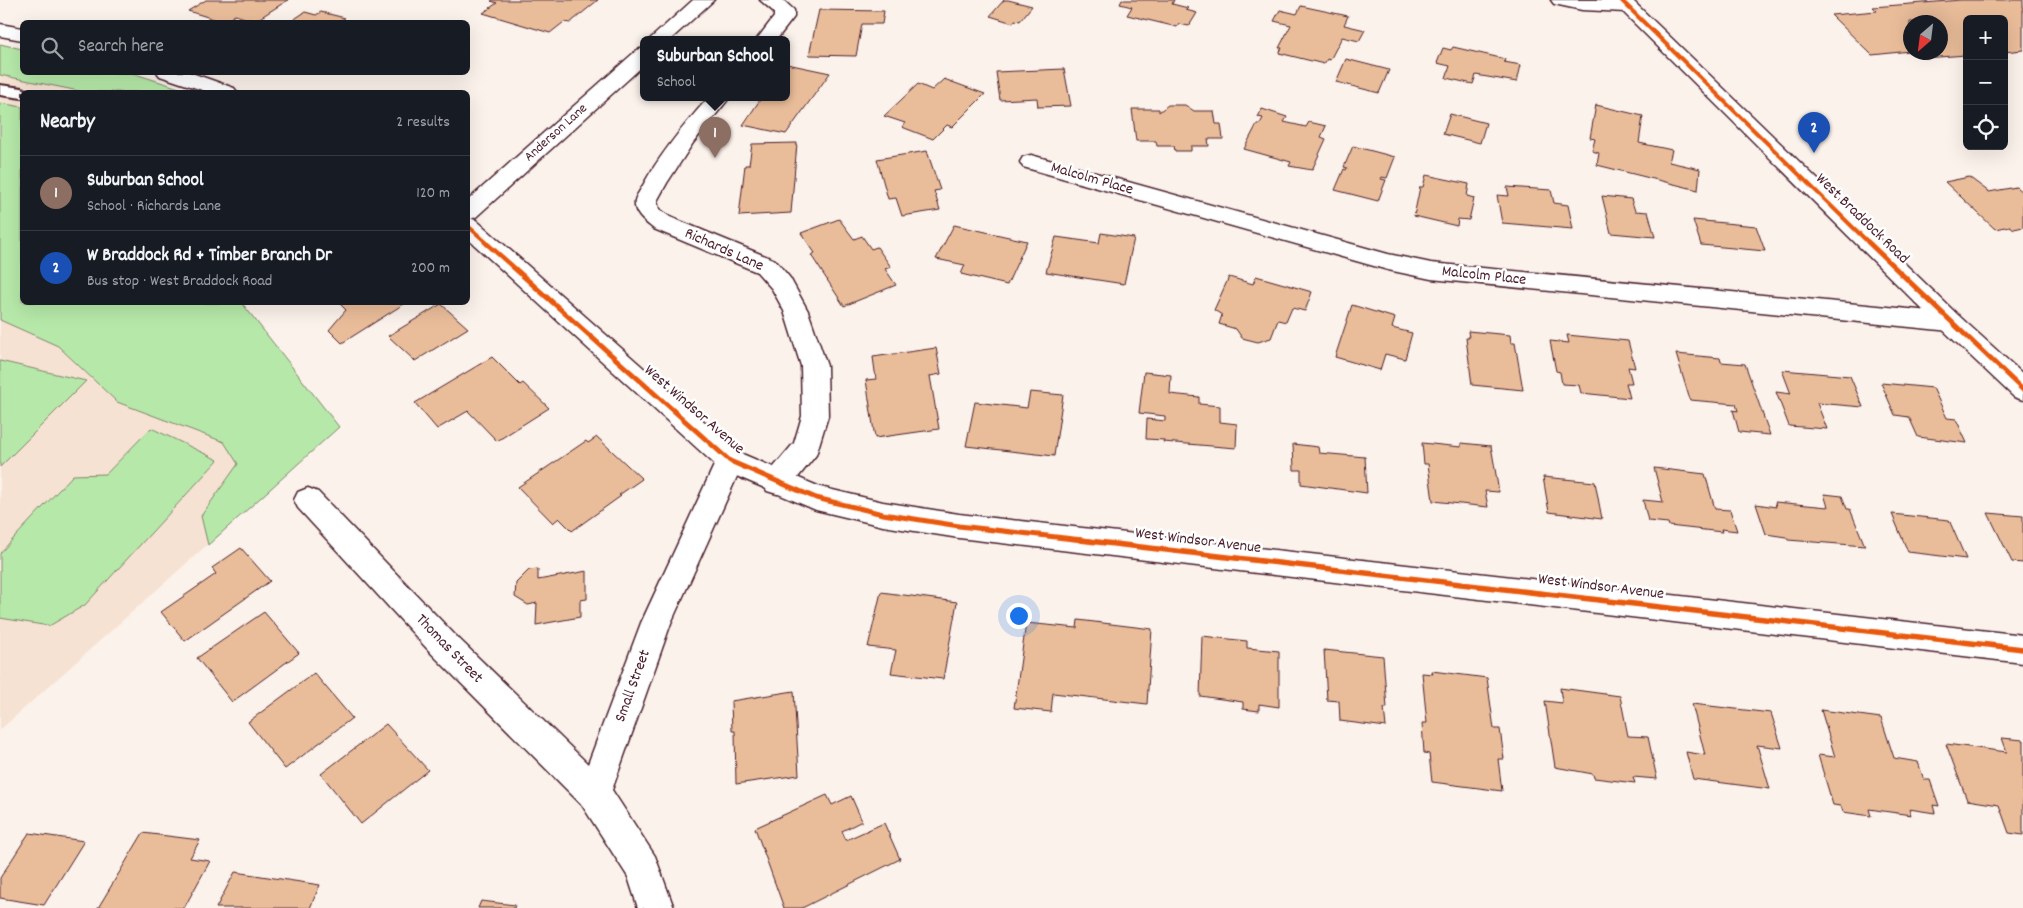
<!DOCTYPE html>
<meta charset="utf-8">
<style>
body{margin:0;font-family:Dekko,sans-serif;background:#242831;color:#f1f3f6}
.controls{position:absolute;right:15px;top:15px;display:grid;overflow:hidden;border-radius:8px;box-shadow:0 5px 20px #0002}
.controls button{width:45px;height:45px;display:grid;place-items:center;padding:0;border:0;border-bottom:1px solid #363941;background:#171b24;color:#f1f3f6;font:25px sans-serif}
.compass{position:absolute;left:1903px;top:15px;width:45px;height:45px;border-radius:50%;background:#171b24;box-shadow:0 5px 20px #0002;rotate:208deg}
.you{position:absolute;left:1018px;top:615px;width:18px;height:18px;margin:-12px;border:4px solid #fff;border-radius:50%;background:#1a73e8;box-shadow:0 0 0 8px #1a73e833}
.badge{display:grid;place-items:center;width:32px;height:32px;border-radius:50%;background:#b45309;color:#fff;font-size:16px;font-weight:700}
.pin{position:absolute;translate:-50% -41px;filter:drop-shadow(0 1px 2px #0008)}
.pin::after{content:'';position:absolute;top:26px;width:18px;height:15px;background:inherit;clip-path:polygon(0 0,100% 0,50% 100%)}
.popup{position:absolute;left:640px;top:36px;width:150px;height:65px;box-sizing:border-box;display:grid;place-content:center;border-radius:8px;background:#171b24;filter:drop-shadow(0 1px 4px #0005);font-size:16px;white-space:nowrap;color:#9ea1a6}
.popup b{font-size:19px;color:#f1f3f6}
.popup::after{content:'';position:absolute;left:50%;top:100%;margin-left:-10px;border:10px solid transparent;border-top-color:#171b24}
.list{margin:0;padding:0;list-style:none}
h2{display:flex;justify-content:space-between;align-items:center;height:65px;margin:0;padding:0 20px;font-size:21px}
h2 small{font-size:16px;font-weight:400;color:#9ea1a6}
.list li{display:grid;grid-template-columns:32px 1fr auto;gap:15px;align-items:center;box-sizing:border-box;height:75px;padding:0 20px;border-top:1px solid #363941}
.list b{display:block;font-size:19px;white-space:nowrap}
.list p{margin:0;font-size:16px;white-space:nowrap;color:#9ea1a6}
.list em{font-size:16px;font-style:normal;color:#9ea1a6}
.icon{flex:none;width:28px;height:28px;fill:none;stroke:currentColor;stroke-width:2;stroke-linecap:round;stroke-linejoin:round}
.map{position:relative;flex:none;width:2023px;height:908px;overflow:hidden}
.search{position:absolute;background:#171b24;box-shadow:0 5px 20px #0002;left:20px;top:20px;width:450px;height:55px;display:flex;align-items:center;gap:12px;box-sizing:border-box;padding:0 18px;border-radius:8px;color:#9ea1a6;font-size:19px}
.panel{position:absolute;background:#171b24;box-shadow:0 5px 20px #0002;left:20px;top:90px;width:450px;height:215px;border-radius:8px}
.map>svg:first-child{display:block}
.built{fill:#f6e2d3}
.green{fill:#b6e9a9;stroke:#80846a}
.building{fill:#eabd9a;stroke:#4a1f2b}
.lines{fill:none;stroke-linecap:round;stroke-linejoin:round}
.service-casing{stroke:#4a1f2b;stroke-width:4}
.minor-casing{stroke:#4a1f2b;stroke-width:3}
.tertiary-casing{stroke:#4a1f2b;stroke-width:3}
.secondary-casing{stroke:#4a1f2b;stroke-width:3}
.service{fill:#fff;fill-rule:evenodd}
.minor{fill:#fff;fill-rule:evenodd}
.tertiary{fill:#fff;fill-rule:evenodd}
.secondary{fill:#fff;fill-rule:evenodd}
.cycleway-far2-casing{stroke:#fff;stroke-width:6}
.cycleway-far1-casing{stroke:#fff;stroke-width:8}
.cycleway-casing{stroke:#fff;stroke-width:9}
.cycleway-far2{stroke:#e8590c;stroke-width:4}
.cycleway-far1{stroke:#e8590c;stroke-width:5}
.cycleway{stroke:#e8590c;stroke-width:5.5}
.labels{text-anchor:middle;dominant-baseline:central;stroke-width:5;stroke-linejoin:round;paint-order:stroke}
.far-street-label{font-size:14px;fill:#4a1f2b;stroke:#fff}
.street-label{font-size:16px;fill:#4a1f2b;stroke:#fff}
</style>
<div class="map">
<svg width="2023" height="908" viewBox="0 0 2023 908">
<rect width="100%" height="100%" fill="#fbf2eb"/>
<filter id="ink" filterUnits="userSpaceOnUse"><feTurbulence type="fractalNoise" baseFrequency=".02" numOctaves="2"/><feDisplacementMap in="SourceGraphic" scale="10" xChannelSelector="R" yChannelSelector="G"/><feConvolveMatrix kernelMatrix="1 2 1 2 8 2 1 2 1" color-interpolation-filters="sRGB"/></filter>
<g filter="url(#ink)">
<path class="built" d="M0 44 22 49V72L132 73 192 92H22V302L242 303 339 427 0 730Z"/>
<path class="green" d="M0 44 22 49V72L132 73 192 92H84L0 75Z
M0 103 22 107V302L242 303 339 427 208 545 201 516 238 464 224 442 117 402 58 346 0 320Z
M0 361 86 381 0 467Z
M151 428 218 460 85 605 49 626 0 618V553L73 475 106 474Z"/>
<path class="building" d="M206 0H288L255 21 235 15 224 22 188 11Z
M492 0H598L570 23 564 22 550 33 483 13 497 3 491 1Z
M1004 0H1008L1032 6 1020 21 1015 20 1013 23 990 16Z
M1122 0H1174L1172 4 1188 8 1186 10 1197 13 1189 26 1179 24 1177 27 1127 15 1132 7 1120 4Z
M1961 0H2023V50L2004 52V19H1967V55L1924 58 1917 52H1940V22H1910V51L1872 55 1831 15 1877 11 1873 7Z
M1301 6 1348 16 1344 25 1365 30 1359 41 1342 37 1330 60 1327 59 1324 64 1279 53 1282 48H1279L1291 25 1274 21 1280 10 1297 14Z
M819 10 884 11 882 24H862L856 56 809 55Z
M305 12 316 15 321 12 345 18 340 21 344 22H290Z
M1453 47 1505 59 1504 62 1521 65 1517 82 1476 75 1473 84 1446 78 1450 66 1437 63 1443 48 1451 50Z
M1346 59 1389 70 1379 93 1336 82Z
M787 64 830 73 786 134 743 125 762 97H786Z
M1064 69 1071 106 1038 107 1037 98 1000 100 996 72Z
M944 79 985 94 952 127 947 125 933 139 902 127 905 123 884 116 918 84 932 90Z
M1168 105H1185L1194 111H1214L1216 124H1221L1223 139H1208L1209 146H1191V151H1175L1174 146H1157L1156 141H1136L1132 109H1159V112Z
M1596 105 1643 116 1639 143 1672 150 1669 162 1700 169 1698 190 1597 165 1599 153 1592 151 1595 139 1590 138Z
M1262 109 1287 117 1284 122 1306 127 1309 122 1326 126 1321 137 1326 139 1312 170 1289 166 1291 162 1244 149 1257 124H1260L1263 118 1258 117Z
M1450 114 1486 123 1480 143 1443 134Z
M797 143 791 213 739 216 745 165H749L752 144Z
M1353 146 1395 157 1387 178 1382 177 1381 179 1386 180 1378 201 1335 190 1344 169 1346 170 1347 168 1344 167Z
M927 151 940 190 934 191 940 210 902 216 896 198 888 199 877 159Z
M1426 175 1469 184 1467 196 1474 198 1469 220 1458 219 1457 226 1414 216 1420 187H1423Z
M1969 177 1989 192 2016 187 2023 193V227L2014 229 2010 226 1995 229 1945 182Z
M1507 187 1551 190 1554 203 1568 205 1573 229 1502 223 1497 195 1509 196Z
M1602 196 1631 199 1635 211 1648 212 1655 237 1611 233Z
M839 219 854 239 862 236 871 249 877 247 891 267 885 269 896 285 844 306 811 255 815 253 801 233Z
M1693 220 1756 226 1765 251 1701 245Z
M954 225 1027 241 1007 285 961 274 965 265 936 259Z
M1101 233 1134 238 1124 284 1046 272 1056 237 1099 243Z
M1256 276 1312 292 1305 311 1292 308 1286 322 1278 320 1271 338 1258 342 1242 338 1236 329 1219 324 1222 315 1214 310 1229 277 1253 284Z
M341 302H407L342 343 329 330 346 310 339 303Z
M441 304 468 328 415 361 388 336Z
M1352 305 1395 318 1392 328 1412 333 1405 359 1385 354 1380 370 1335 357Z
M1468 331 1510 335 1511 343H1515L1523 390 1472 385 1466 338H1469Z
M1567 335 1628 341 1635 368 1628 367 1632 383H1626L1630 398 1581 393 1579 385 1562 384 1560 372 1556 371 1550 341 1569 343Z
M936 348 941 374 930 376 939 429 875 438 866 380 876 379 873 357Z
M1676 354 1720 358 1721 362 1745 364 1770 435 1739 432 1733 410 1738 411 1736 404 1690 400Z
M492 357 520 385 523 383 549 408 497 441 468 411 437 429 415 403Z
M1782 370 1850 376 1863 407 1817 403 1827 429 1789 426 1776 392 1791 394Z
M1144 372 1171 375 1170 394 1199 397V404L1220 406V422L1237 424 1236 448 1163 442 1164 440 1146 439 1147 419 1165 421V416L1139 413Z
M1881 383 1933 388 1947 418 1956 419 1967 443 1918 437 1909 417 1895 415Z
M1030 392 1063 395 1054 456 966 446 975 402 1027 408Z
M597 437 642 479 619 495 621 496 572 531 559 518 553 523 518 487 586 441 588 443Z
M1422 443 1461 447V443L1491 446 1499 492 1485 491 1488 507 1433 501 1428 464H1424Z
M1293 444 1318 447 1319 453 1365 457 1367 493 1301 484V470H1294Z
M1654 468 1705 474 1715 509 1730 510 1737 531 1721 529 1722 532 1669 526 1668 523 1648 521 1643 500 1663 502Z
M1543 477 1595 482 1602 519 1549 512Z
M1824 494 1842 496 1847 509H1850L1865 546 1788 540 1786 537 1766 534 1756 504 1776 507 1775 502 1828 507Z
M1988 513 2023 516V563L2012 562Z
M1892 514 1949 520 1966 559 1908 552Z
M241 548 270 581 185 641 161 612 216 574 212 568Z
M538 569V580L587 571V599L580 600V617L536 625 537 603 528 605 515 597 516 583 529 570Z
M881 592 957 602 943 679 891 673 896 650 868 647Z
M264 612 299 653 232 702 197 658Z
M1078 620 1152 629 1147 704 1053 693 1051 712 1014 708 1026 623 1077 628Z
M1202 636 1247 641V648L1279 651V707L1259 704V711L1243 709V702L1200 696Z
M1324 650 1383 656 1387 708H1384L1386 727 1340 721 1339 701 1327 700Z
M1432 671 1487 678 1494 729H1500L1504 759H1498L1502 791 1432 782 1429 754 1424 753 1422 723H1427L1422 673 1433 674Z
M314 673 352 718 285 769 248 722Z
M1560 688 1620 696 1628 736 1648 737 1657 779 1633 777 1635 783 1594 778 1593 774 1555 767 1545 701 1562 703Z
M794 691 799 775 736 784 735 731H732L731 701Z
M1692 704 1771 713 1782 748 1757 745 1770 789 1693 779 1686 752 1705 755Z
M1821 710 1881 718 1894 758 1918 762 1924 780H1930L1939 806 1933 805 1935 813 1909 809 1911 815 1869 809 1871 816 1843 812 1841 806 1833 805 1818 755 1835 757Z
M386 724 428 770 361 824 321 774Z
M2002 738 2023 740V835L2009 833 1999 805 1967 800 1946 744 2007 752Z
M827 795 832 805 851 796 862 821 842 831 846 840 884 823 900 859 802 908H784L755 828Z
M29 833 84 841 44 905 0 898V878Z
M143 833 200 840 190 858 210 861 184 908H98Z
M235 872 320 885 310 908H216Z
M481 901 515 905 514 908H478Z"/>
<g class="lines">
<defs>
<path id="service" d="M0 85 22 88 29 92H22V98L0 95Z"/>
<path id="minor" d="M693 0H714L671 39H650Z
M760 0H783L794 10V17L777 39H757L774 17V12Z
M1551 0H1626L1633 2 1636 6 1633 10 1626 12 1582 10 1554 4Z
M644 48V65L476 217 468 220V200L637 50Z
M709 97H730L693 143 667 183 657 201 659 209 670 217 775 260 790 278 808 311 827 366 828 416 816 455 787 491 777 494 767 491 763 483 767 475 794 443 802 416 801 366 784 311 772 289 757 272 654 229C645 222 633 214 635 201 635 197 640 191 642 187 660 154 684 125 709 97Z
M1031 155 1388 254 1431 263 1950 313 1959 316 1963 322 1959 328 1950 331 1431 279 1388 270 1023 167 1020 162 1023 157Z
M730 450 740 453 744 461 671 623 612 790 655 856 674 908H638L628 877 582 805 432 654 298 508 294 500 298 492 308 488 318 492 454 634 588 764 641 623 716 461 720 453Z"/>
<path id="tertiary" d="M0 24 22 28V40L0 36Z
M157 72H189L234 88 237 92H208L160 76Z
M468 218 476 220 740 453 820 487 883 502 959 514 2023 635V663L959 538 883 526 816 510 720 469 468 239Z"/>
<path id="secondary" d="M1611 0H1632L1959 316 2023 374V400L2014 397 1941 328Z"/>
</defs>
<use href="#service" class="service-casing"/>
<use href="#minor" class="minor-casing"/>
<use href="#tertiary" class="tertiary-casing"/>
<use href="#secondary" class="secondary-casing"/>
<use href="#service" class="service"/>
<use href="#minor" class="minor"/>
<use href="#tertiary" class="tertiary"/>
<use href="#secondary" class="secondary"/>
<defs>
<path id="cycleway-far2" d="M1621 0 1869 243
M468 226 487 243"/>
<path id="cycleway-far1" d="M485 242 730 461 816 498 883 514 959 526 1091 541
M1868 242 2023 390"/>
<path id="cycleway" d="M1080 540 2023 649"/>
</defs>
<use href="#cycleway-far2" class="cycleway-far2-casing"/>
<use href="#cycleway-far1" class="cycleway-far1-casing"/>
<use href="#cycleway" class="cycleway-casing"/>
<use href="#cycleway-far2" class="cycleway-far2"/>
<use href="#cycleway-far1" class="cycleway-far1"/>
<use href="#cycleway" class="cycleway"/>
</g>
</g>
<g class="labels">
<g class="far-street-label">
<text transform="translate(556 133) rotate(-42)">Anderson Lane</text>
</g>
<g class="street-label">
<text transform="translate(1092 179) rotate(16)">Malcolm Place</text>
<text transform="translate(1862 219) rotate(44)">West Braddock Road</text>
<text transform="translate(724 250) rotate(24)">Richards Lane</text>
<text transform="translate(1484 276) rotate(6)">Malcolm Place</text>
<text transform="translate(694 410) rotate(41)">West Windsor Avenue</text>
<text transform="translate(1198 541) rotate(7)">West Windsor Avenue</text>
<text transform="translate(1601 587) rotate(7)">West Windsor Avenue</text>
<text transform="translate(449 649) rotate(46)">Thomas Street</text>
<text transform="translate(633 686) rotate(-70)">Small Street</text>
</g>
</g>
</svg>
<div class="controls">
<button>+</button>
<button>−</button>
<button><svg class="icon" aria-label="locate" viewBox="0 0 24 24"><circle cx="12" cy="12" r="6"/><path d="M12 2v4M12 18v4M2 12h4M18 12h4"/></svg></button>
</div>
<svg class="compass" viewBox="-18 -18 36 36"><path d="M0-13l5 13h-10z" fill="#e53935"/><path d="M0 13l5-13h-10z" fill="#9ea1a6"/></svg>
<div class="you"></div>
<div class="pin badge" style="left:715px;top:158px;background:#8d6e63">1</div>
<div class="popup"><b>Suburban School</b>School</div>
<div class="pin badge" style="left:1814px;top:153px;background:#1a4fb4">2</div>
<div class="search"><svg class="icon" aria-label="search" viewBox="0 0 24 24"><circle cx="10" cy="10" r="6"/><path d="M15 15l6 6"/></svg>Search here</div>
<section class="panel">
<h2>Nearby<small>2 results</small></h2>
<ul class="list">
<li><span class="badge" style="background:#8d6e63">1</span><div><b>Suburban School</b><p>School · Richards Lane</p></div><em>120 m</em></li>
<li><span class="badge" style="background:#1a4fb4">2</span><div><b>W Braddock Rd + Timber Branch Dr</b><p>Bus stop · West Braddock Road</p></div><em>200 m</em></li>
</ul>
</section>
</div>
